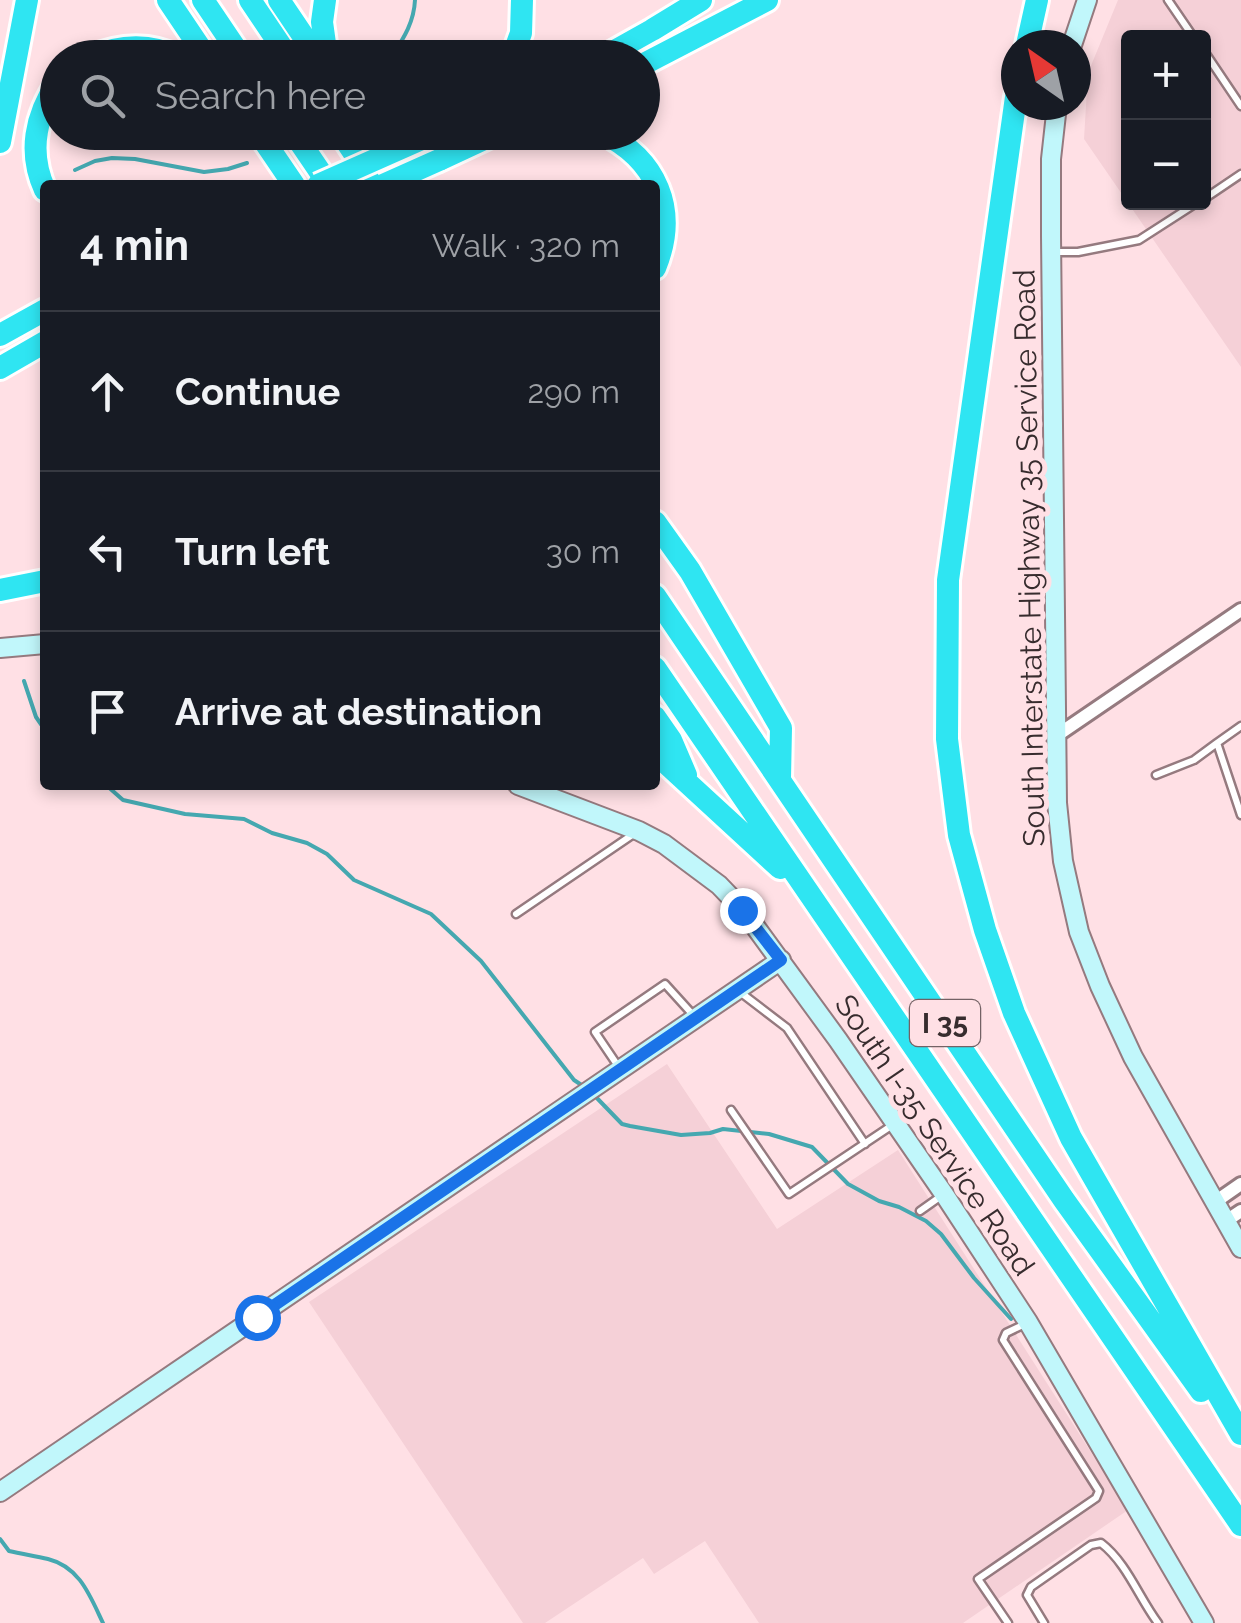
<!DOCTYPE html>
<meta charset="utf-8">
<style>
body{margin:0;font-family:Raleway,sans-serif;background:#242831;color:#f1f3f6}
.controls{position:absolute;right:30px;top:30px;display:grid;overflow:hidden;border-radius:10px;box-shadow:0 5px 15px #0003}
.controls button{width:90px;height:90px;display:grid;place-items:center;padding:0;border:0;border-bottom:2px solid #363941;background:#171b24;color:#f1f3f6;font:50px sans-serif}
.compass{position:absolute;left:1001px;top:30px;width:90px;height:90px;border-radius:50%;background:#171b24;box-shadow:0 5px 15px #0003;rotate:326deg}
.stop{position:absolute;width:30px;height:30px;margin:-22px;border:8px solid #1a73e8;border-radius:50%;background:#fff}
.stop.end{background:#1a73e8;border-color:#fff;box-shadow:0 2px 10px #0008}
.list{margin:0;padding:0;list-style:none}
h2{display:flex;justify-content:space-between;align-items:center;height:130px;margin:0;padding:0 40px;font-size:42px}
h2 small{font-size:32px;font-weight:400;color:#9ea1a6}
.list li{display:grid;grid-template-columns:65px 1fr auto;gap:30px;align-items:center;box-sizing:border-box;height:160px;padding:0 40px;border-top:2px solid #363941}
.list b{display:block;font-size:38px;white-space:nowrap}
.list em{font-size:32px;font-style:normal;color:#9ea1a6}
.icon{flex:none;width:55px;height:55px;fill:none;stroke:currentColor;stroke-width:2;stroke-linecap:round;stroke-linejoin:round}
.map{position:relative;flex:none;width:1241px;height:1623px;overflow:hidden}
.search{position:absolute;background:#171b24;box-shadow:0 5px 15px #0003;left:40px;top:40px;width:620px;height:110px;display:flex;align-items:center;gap:25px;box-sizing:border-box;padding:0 35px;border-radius:55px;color:#9ea1a6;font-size:38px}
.panel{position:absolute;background:#171b24;box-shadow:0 5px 15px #0003;left:40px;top:180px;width:620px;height:610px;border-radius:10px}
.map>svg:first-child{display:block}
.built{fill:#f5d0d7;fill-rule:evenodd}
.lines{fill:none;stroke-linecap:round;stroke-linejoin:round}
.stream{stroke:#45a8b0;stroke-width:4}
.lane-casing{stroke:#957a7f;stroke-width:11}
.street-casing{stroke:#957a7f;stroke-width:18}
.secondary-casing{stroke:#957a7f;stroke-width:22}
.highway-casing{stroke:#fff;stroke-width:28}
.lane{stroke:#fff;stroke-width:6}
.street{stroke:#fff;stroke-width:12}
.secondary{stroke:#c1f7fb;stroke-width:18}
.highway{stroke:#2fe5f2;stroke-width:22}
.highway-bridge-casing{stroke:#fff;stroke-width:28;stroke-linecap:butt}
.highway-bridge{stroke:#2fe5f2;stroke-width:22}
.route{stroke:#1a73e8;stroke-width:12}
.labels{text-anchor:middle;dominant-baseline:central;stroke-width:10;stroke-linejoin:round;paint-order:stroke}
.shield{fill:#ffe0e5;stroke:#736265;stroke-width:2.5}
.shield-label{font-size:28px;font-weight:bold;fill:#372c2e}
.street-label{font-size:30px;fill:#372c2e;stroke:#ffe0e5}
</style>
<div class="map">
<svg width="1241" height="1623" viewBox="0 0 1241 1623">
<rect width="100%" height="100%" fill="#ffe0e5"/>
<path class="built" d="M1118 0H1241V367L1084 139 1088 73ZM1128 38H1204V202H1128Z
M667 1064 777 1229 898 1150 1128 1510 963 1623H759L705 1541 654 1574 643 1558 545 1623H523L309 1302Z"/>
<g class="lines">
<path class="stream" d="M391 58C403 39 414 23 415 0
M75 170 95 161 112 158 135 159 204 172 228 169 247 163
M24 681 36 717 45 730
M106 785 123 800 185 814 244 819 272 833 307 843 327 854 354 880 431 914 481 961 574 1080 586 1088
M593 1094 622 1124 630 1126 681 1135 710 1133 723 1129 769 1134 812 1147 848 1184 879 1201 899 1207 926 1221 941 1234 974 1278 1011 1319
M0 1539 9 1551C22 1554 35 1556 48 1559 80 1567 90 1596 103 1623"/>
<defs>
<path id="lane" d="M1168 0 1194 38
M1204 51 1241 106
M1204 199 1241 174
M1052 252H1078L1139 240 1198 202
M1241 726 1217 743 1241 815
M1156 775 1194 760 1217 743
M516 914 635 833
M740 992 787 1028 865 1144
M620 1069 595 1032 665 984 694 1016
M731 1110 789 1194 894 1124
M920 1211 944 1194
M1008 1623 978 1579 1096 1498 1099 1491 1003 1340 1006 1333 1027 1323
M1044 1623 1027 1595 1031 1587 1091 1545 1101 1543C1127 1563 1139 1598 1158 1623"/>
<path id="street" d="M1056 736 1241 610
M1215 1202 1241 1184
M1226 1221 1241 1211"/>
<path id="secondary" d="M1072 45 1087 0
M1057 105 1051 159V236L1057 803 1063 861 1079 932 1100 986 1133 1057 1241 1248
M0 648 45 644
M518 785 639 831 664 844 719 885 743 910 838 1040 944 1194 1028 1322 1204 1623
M0 1492 781 960"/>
<path id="highway" d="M168 0 207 58
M203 0 242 58
M250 0 289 58
M279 0 318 58
M325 0 322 22 327 58
M1027 45 1037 0
M89 58C119 45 150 43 179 58
M512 58 521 33 522 0
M602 58 652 30 701 0
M642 65 767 0
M1016 97 948 580 947 739 959 835 985 930 1014 1013 1071 1138 1241 1434
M258 132 294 185
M293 132 329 185
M340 132 375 185
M371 132 408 185
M601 132C657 159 679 210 655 268
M0 142 27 0
M439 160 499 132
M45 190C28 153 35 116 58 82
M0 335 45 310
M0 368 45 342
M655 522 690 571 781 728 780 778
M0 590 45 581
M655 596 1064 1200 1201 1391
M655 668 1241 1525
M655 717 671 740 686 775
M655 753 780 868"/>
</defs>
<use href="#lane" class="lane-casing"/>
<use href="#street" class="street-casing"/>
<use href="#secondary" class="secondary-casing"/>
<use href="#highway" class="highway-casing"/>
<use href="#lane" class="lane"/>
<use href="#street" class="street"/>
<use href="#secondary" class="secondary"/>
<use href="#highway" class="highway"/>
<defs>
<path id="highway-bridge" d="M318 185 424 138
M383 185 439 160"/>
</defs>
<use href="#highway-bridge" class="highway-bridge-casing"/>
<use href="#highway-bridge" class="highway-bridge"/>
</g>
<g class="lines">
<path class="route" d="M257 1317 781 960 742 910"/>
</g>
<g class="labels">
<rect class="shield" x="910" y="1000" width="70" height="46" rx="8"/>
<g class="shield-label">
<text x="945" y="1023">I 35</text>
</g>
<g class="street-label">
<text transform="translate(1029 558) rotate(-91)">South Interstate Highway 35 Service Road</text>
<text transform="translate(935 1135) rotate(56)">South I-35 Service Road</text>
</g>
</g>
</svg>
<div class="controls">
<button>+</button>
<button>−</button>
</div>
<svg class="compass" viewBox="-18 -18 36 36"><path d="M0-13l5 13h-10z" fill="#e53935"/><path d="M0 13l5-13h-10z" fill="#9ea1a6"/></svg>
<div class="stop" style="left:257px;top:1317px"></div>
<div class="stop end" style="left:742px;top:910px"></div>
<div class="search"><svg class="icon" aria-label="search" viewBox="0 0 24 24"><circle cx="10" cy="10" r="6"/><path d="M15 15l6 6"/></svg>Search here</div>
<section class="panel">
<h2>4 min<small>Walk · 320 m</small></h2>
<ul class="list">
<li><svg class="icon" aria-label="ahead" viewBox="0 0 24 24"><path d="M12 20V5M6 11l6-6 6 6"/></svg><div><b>Continue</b></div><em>290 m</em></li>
<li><svg class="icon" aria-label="left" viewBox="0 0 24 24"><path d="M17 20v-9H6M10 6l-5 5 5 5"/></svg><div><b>Turn left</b></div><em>30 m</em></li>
<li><svg class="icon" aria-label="arrive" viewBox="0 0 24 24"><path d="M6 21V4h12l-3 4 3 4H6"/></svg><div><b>Arrive at destination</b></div></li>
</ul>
</section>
</div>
